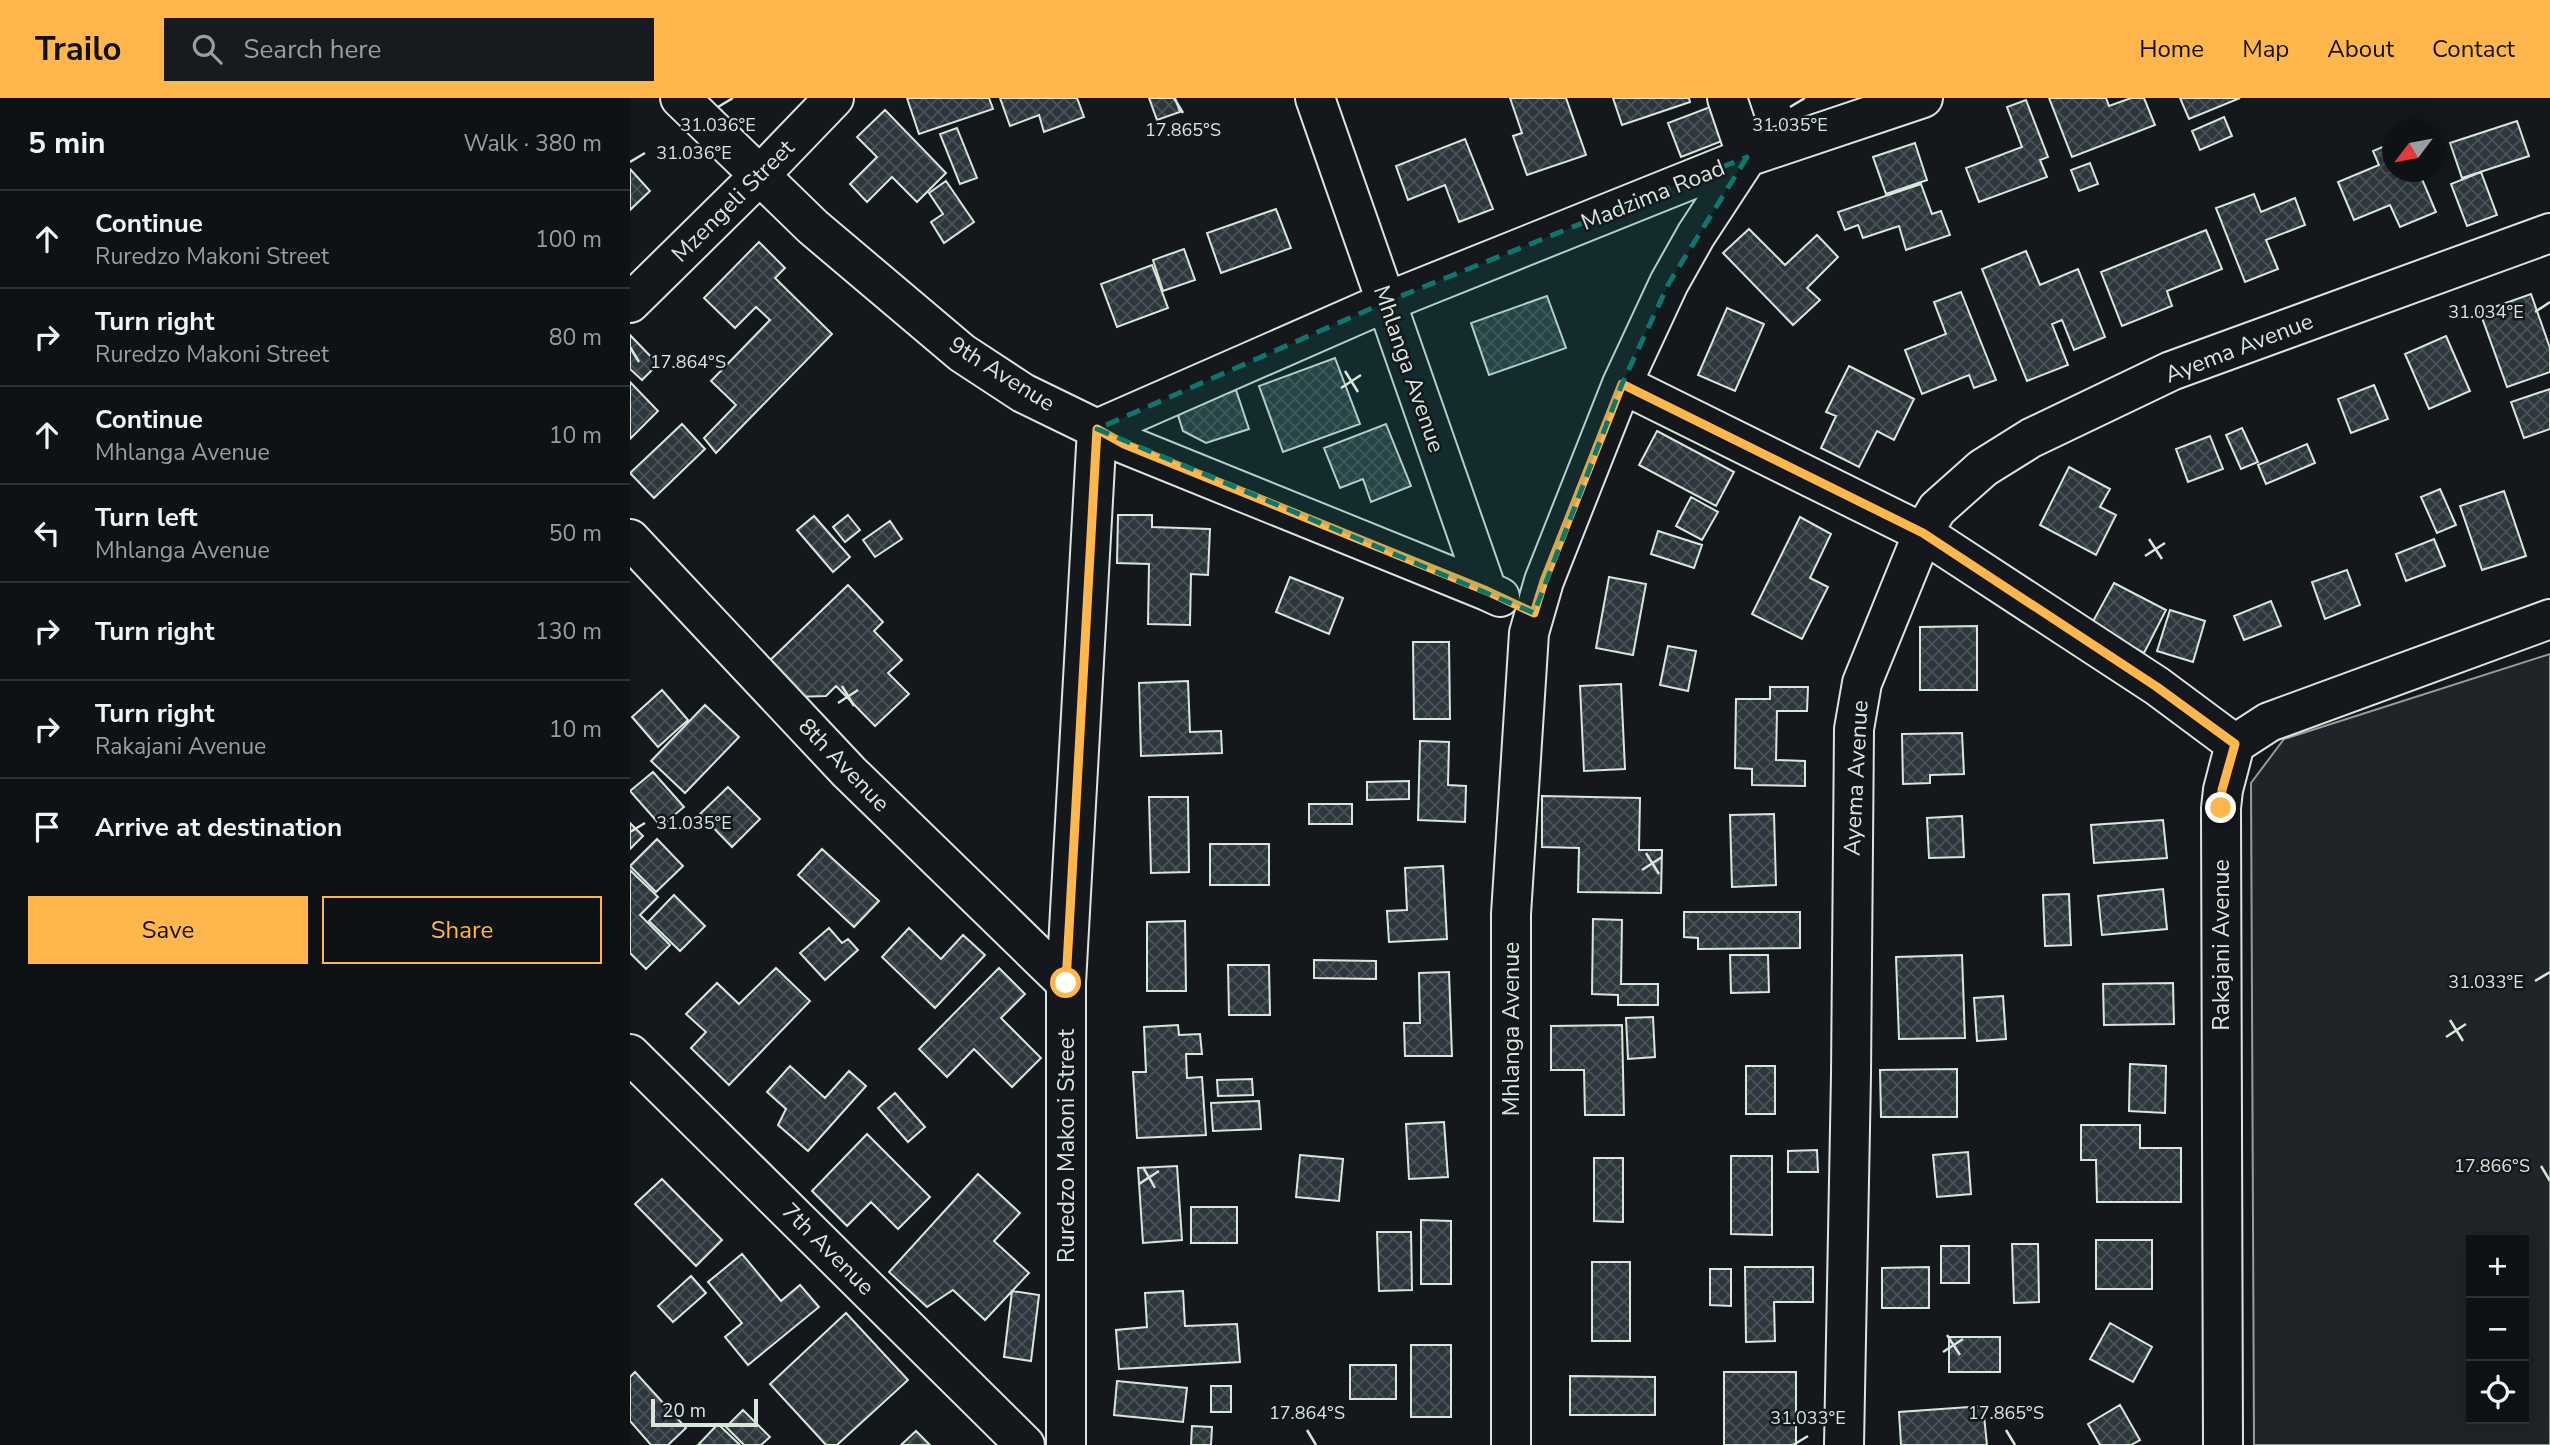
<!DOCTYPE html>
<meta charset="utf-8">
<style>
body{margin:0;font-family:"Nunito Sans",sans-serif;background:#181b1e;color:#f1f3f6}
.controls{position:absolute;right:21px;bottom:21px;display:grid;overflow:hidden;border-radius:0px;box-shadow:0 4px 18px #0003}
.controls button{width:63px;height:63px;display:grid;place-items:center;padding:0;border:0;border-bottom:2px solid #2f3234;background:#0f1215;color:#f1f3f6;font:35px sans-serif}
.compass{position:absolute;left:1752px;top:21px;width:63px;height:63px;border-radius:50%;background:#0f1215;box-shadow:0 4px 18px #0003;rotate:238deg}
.scale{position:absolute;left:21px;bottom:18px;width:107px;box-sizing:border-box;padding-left:7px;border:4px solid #d8e6dc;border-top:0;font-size:19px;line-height:24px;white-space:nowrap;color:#d8e6dc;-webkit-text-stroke:5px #14181c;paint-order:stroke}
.stop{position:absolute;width:21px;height:21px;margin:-16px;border:5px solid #ffb74d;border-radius:50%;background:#fff}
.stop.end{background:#ffb74d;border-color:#fff;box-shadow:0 2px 7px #0008}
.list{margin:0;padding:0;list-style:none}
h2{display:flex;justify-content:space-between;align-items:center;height:91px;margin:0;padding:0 28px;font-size:30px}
h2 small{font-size:23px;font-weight:400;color:#9b9ea0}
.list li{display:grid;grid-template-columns:46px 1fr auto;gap:21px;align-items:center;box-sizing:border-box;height:98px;padding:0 28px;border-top:2px solid #2f3234}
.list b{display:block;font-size:26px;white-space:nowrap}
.list p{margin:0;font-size:23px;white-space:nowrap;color:#9b9ea0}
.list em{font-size:23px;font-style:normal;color:#9b9ea0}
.actions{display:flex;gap:14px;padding:21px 28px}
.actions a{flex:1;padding:16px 0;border:2px solid #ffb74d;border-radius:0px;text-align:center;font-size:24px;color:#ffb74d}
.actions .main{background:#ffb74d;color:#111}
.icon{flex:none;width:38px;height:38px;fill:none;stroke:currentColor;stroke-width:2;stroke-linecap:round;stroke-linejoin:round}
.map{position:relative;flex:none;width:1920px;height:1347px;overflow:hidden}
header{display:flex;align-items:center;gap:42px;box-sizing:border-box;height:98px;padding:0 35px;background:#ffb74d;color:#111}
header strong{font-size:33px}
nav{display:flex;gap:38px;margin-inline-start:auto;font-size:24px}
.search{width:490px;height:63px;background:#181b1e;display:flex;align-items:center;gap:18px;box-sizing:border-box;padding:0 24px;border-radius:0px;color:#9b9ea0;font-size:26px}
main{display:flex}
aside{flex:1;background:#0f1215}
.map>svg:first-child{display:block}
.pitch{fill:#202428;stroke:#939e99;stroke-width:2;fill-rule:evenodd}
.building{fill:url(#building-cross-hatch);stroke:#d8e6dc;stroke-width:2}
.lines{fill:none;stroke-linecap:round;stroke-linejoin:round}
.minor-casing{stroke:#d8e6dc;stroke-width:42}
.minor{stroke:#14181c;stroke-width:38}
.route{stroke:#ffb74d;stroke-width:9}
.marked{fill:#0f766e;fill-opacity:0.2;stroke:#0f766e;stroke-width:5;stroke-dasharray:14 9;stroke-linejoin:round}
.ticks{fill:none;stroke:#d8e6dc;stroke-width:2.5}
.labels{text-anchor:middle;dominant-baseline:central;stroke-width:5;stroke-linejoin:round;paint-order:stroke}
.street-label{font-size:23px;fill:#d8e6dc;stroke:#14181c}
.ticks-label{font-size:18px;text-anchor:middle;fill:#d8e6dc;stroke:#14181c;stroke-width:5;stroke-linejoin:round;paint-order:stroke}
</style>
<header>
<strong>Trailo</strong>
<div class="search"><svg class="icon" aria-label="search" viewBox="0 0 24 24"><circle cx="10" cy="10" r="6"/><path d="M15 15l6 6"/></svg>Search here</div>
<nav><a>Home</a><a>Map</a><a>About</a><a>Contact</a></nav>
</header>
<main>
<aside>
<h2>5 min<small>Walk · 380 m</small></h2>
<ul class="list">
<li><svg class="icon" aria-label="ahead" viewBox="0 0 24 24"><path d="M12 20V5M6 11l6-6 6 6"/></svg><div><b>Continue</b><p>Ruredzo Makoni Street</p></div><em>100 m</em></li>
<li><svg class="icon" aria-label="right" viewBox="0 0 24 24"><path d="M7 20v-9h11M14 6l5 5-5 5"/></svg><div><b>Turn right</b><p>Ruredzo Makoni Street</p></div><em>80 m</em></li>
<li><svg class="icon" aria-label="ahead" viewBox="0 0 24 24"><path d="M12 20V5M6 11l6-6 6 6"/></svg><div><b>Continue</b><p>Mhlanga Avenue</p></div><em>10 m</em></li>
<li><svg class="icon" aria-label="left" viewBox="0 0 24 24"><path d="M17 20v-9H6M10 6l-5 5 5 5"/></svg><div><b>Turn left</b><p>Mhlanga Avenue</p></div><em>50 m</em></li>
<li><svg class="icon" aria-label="right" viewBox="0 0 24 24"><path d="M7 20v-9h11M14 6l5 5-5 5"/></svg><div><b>Turn right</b></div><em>130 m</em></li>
<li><svg class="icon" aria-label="right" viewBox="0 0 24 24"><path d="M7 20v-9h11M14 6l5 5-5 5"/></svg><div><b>Turn right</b><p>Rakajani Avenue</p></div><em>10 m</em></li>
<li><svg class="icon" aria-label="arrive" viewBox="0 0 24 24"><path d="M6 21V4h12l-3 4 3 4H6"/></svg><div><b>Arrive at destination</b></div></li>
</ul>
<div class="actions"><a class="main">Save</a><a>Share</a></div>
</aside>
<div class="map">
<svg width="1920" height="1347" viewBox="0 0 1920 1347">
<defs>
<pattern id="building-cross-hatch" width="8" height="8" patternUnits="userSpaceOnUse" patternTransform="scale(1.75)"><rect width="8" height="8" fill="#2c363c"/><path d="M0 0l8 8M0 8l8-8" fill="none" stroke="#4a5358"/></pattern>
</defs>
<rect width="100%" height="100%" fill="#14181c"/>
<path class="pitch" d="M1920 556V1347H1624L1621 685 1654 641ZM1841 1142H1894V1321H1841Z"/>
<path class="building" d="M277 0H359L363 11 289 36Z
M370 0H447L454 19 414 34 409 17 380 28Z
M519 0H545L550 14 527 22Z
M880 0H936L956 57 897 77 883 38 892 35Z
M983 0H1059L1060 4 992 27Z
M1419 0H1476L1479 8 1501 0H1514L1525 27 1442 59Z
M1550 0H1610L1559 21Z
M1396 2 1418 59 1410 62 1417 79 1349 104 1336 70 1392 49 1377 9Z
M1080 9 1092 43 1051 59 1038 25Z
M255 12 316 75 287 104 262 79 237 104 220 86 247 59 227 39Z
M1594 19 1602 38 1570 52 1562 33Z
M1887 23 1899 58 1832 80 1820 45Z
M327 30 347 80 330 86 310 36Z
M835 41 863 111 829 124 815 87 778 102 766 68Z
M1285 45 1297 82 1256 96 1243 59Z
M1762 45V74H1789L1806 114 1770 129 1760 107 1724 122 1708 84 1749 67 1743 53Z
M1460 65 1468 86 1449 93 1441 72Z
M0 71 20 93 0 112Z
M1851 74 1867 117 1837 128 1821 86Z
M316 83 344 124 314 145 301 124 313 116 299 95Z
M1291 86 1302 116 1311 113 1320 137 1276 152 1269 128 1233 140 1228 127 1215 132 1208 114Z
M1624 96 1631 114 1665 100 1675 127 1636 142 1648 171 1615 184 1586 110Z
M646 111 661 150 591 175 577 135Z
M1119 131 1155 167 1187 137 1208 159 1177 190 1190 202 1163 227 1093 155Z
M1576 132 1592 171 1537 193 1542 208 1492 228 1471 174Z
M129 144 155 170 145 180 202 236 86 355 74 340 106 307 81 283 140 222 126 209 105 230 74 200Z
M554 151 565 182 533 193 523 162Z
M1396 153 1410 187 1448 171 1475 239 1444 252 1432 222 1422 226 1438 267 1397 283 1352 171Z
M522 167 538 210 487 229 471 186Z
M1331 194 1366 282 1344 290 1339 277 1292 296 1275 252 1316 236 1304 204Z
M1901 196 1920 250V274L1877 289 1850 214Z
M917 198 936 250 859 277 841 225Z
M1097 210 1134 226 1105 293 1068 277Z
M0 237 28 266 12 282 0 271Z
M1816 238 1840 293 1799 311 1775 256Z
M705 260 730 326 653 354 629 288Z
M1219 268 1284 301 1264 342 1247 333 1229 369 1191 350 1206 318 1196 314Z
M0 284 28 313 0 341Z
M1744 287 1758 321 1721 335 1708 301Z
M1920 291V331L1894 340 1881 304Z
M606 292 619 331 576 345 553 333 546 311Z
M52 326 75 351 24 400 0 375Z
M756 326 781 388 741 404 733 381 710 390 694 350Z
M1612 330 1628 364 1611 371 1596 337Z
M1027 333 1104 374 1086 408 1009 367Z
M1580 338 1593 371 1558 384 1546 351Z
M1677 346 1685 365 1636 386 1628 367Z
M1439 369 1480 391 1470 409 1486 417 1466 457 1410 427Z
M1810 391 1826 427 1807 435 1791 399Z
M1874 393 1896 458 1852 472 1830 408Z
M1061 399 1088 414 1072 442 1046 428Z
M218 417 230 432 215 444 203 429Z
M488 417H522V429L580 431 578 477 561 476 560 527 518 526 519 466 487 465Z
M184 418 220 459 203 474 167 432Z
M1170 419 1201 436 1180 480 1198 489 1172 541 1122 516Z
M260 423 272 441 245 459 233 442Z
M1028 433 1072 447 1064 470 1021 456Z
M1804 441 1815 468 1776 483 1766 456Z
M1717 472 1730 507 1695 521 1682 484Z
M660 479 713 500 699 536 646 514Z
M979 479 1016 486 1003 557 966 550Z
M1484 485 1536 512 1514 555 1461 527Z
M218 487 253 524 244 533 272 562 258 575 279 596 245 628 206 588 196 598 164 599 134 568Z
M1641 503 1651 528 1614 542 1604 518Z
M1540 512 1575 523 1563 564 1527 553Z
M1347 528V592H1290V529Z
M783 544H819L820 621H784Z
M1038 548 1066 553 1058 593 1030 587Z
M558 583 560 634 591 633 592 655 511 658 509 585Z
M991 586 995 671 954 673 950 588Z
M1140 589H1178L1177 613H1147L1146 662 1175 663V688L1122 687V671L1105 670 1106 601H1140Z
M32 592 58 622 28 649 2 619Z
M75 607 109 639 55 695 21 663Z
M1332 635 1334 676 1300 677V685L1273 686 1272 636Z
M790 643 819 644 818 687 836 688 835 724 788 722Z
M23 674 54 709 31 728 0 693Z
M779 683V701L737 702V684Z
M98 689 130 721 102 749 70 716Z
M912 698 1010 700 1009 752H1032L1031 795 948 794 949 750 912 749Z
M519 699H558L559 774 521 775Z
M679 706H722V726H679Z
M1144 716 1146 787 1102 789 1100 717Z
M1332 718 1334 759 1299 760 1297 720Z
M1533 722 1537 760 1464 765 1461 727Z
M0 725 13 738 0 751Z
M27 741 53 768 26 794 0 768Z
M580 746H639V787H580Z
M192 751 249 803 224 829 168 777Z
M813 768 817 841 759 844 757 813 777 812 775 770Z
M0 772 28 799 10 817 40 847 16 871 0 855Z
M1533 791 1537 831 1472 837 1468 798Z
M1439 796 1441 847 1415 848 1413 797Z
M44 797 75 828 50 853 19 823Z
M1054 814H1170V850L1068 851V840L1054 839Z
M963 821 992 822 991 886H1028V907H988V897L962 896Z
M555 823 556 893H517V824Z
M199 830 212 845 218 841 228 852 195 882 170 855Z
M279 830 311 861 333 837 355 857 305 910 252 859Z
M1100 857H1138L1139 894 1101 895Z
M1332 857 1335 940 1269 941 1266 859Z
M684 862 746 863V881L684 880Z
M598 867H639L640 917H599Z
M146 870 180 903 99 987 61 950 76 934 56 916 87 885 109 906Z
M369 870 395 896 371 920 411 960 382 989 344 951 317 979 289 951Z
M819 874 822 958H775L774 925H790L789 875Z
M1543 885 1544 926 1474 927 1473 886Z
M1373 898 1376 941 1347 943 1344 900Z
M1023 919 1025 959 998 961 996 920Z
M548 927 549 937 570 936 572 956H556L557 980 572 979 576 1037 507 1040 503 974H516L514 929Z
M992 927 994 1017H955L954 972H921V928Z
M1500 966 1536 968 1535 1015 1499 1013Z
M160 968 195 1000 219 973 236 988 178 1053 148 1027 156 1011 137 994Z
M1116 968H1145V1016H1116Z
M1327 971V1019H1251L1250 972Z
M622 981 623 997 588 998 587 982Z
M265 995 295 1029 278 1044 248 1010Z
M629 1003 631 1031 583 1033 581 1005Z
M814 1024 818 1079 779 1081 776 1026Z
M1451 1027H1510V1050H1551V1104H1467L1466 1062H1451Z
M237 1036 300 1099 268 1131 241 1104 217 1128 182 1093Z
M1187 1052 1188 1074H1158V1053Z
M1338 1054 1341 1096 1307 1099 1303 1057Z
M670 1057 713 1061 709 1103 666 1099Z
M1101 1058H1142V1137L1101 1136Z
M964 1060H993V1124L964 1123Z
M547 1068 552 1142 513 1145 508 1070Z
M348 1076 390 1115 364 1143 399 1175 355 1222 323 1192 297 1209 259 1174Z
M32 1081 92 1142 66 1168 5 1106Z
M561 1109H607V1145H561Z
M791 1122 821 1123V1186H791Z
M747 1134H781L782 1192 749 1193Z
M1466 1142H1522V1191H1466Z
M1382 1146H1408L1409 1204 1384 1205Z
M1311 1148H1339V1185H1311Z
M112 1156 151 1203 170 1187 189 1209 118 1267 95 1239 112 1225 78 1184Z
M962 1164H1000V1243H962Z
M1115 1169H1183V1204H1144L1145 1243 1116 1244Z
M1299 1169V1210H1252V1170Z
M1080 1171H1101V1208L1080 1207Z
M61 1178 76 1195 43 1224 28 1208Z
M382 1193 409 1197 401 1263 374 1259Z
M553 1193 555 1228 607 1226 610 1264 489 1271 486 1232 517 1229 515 1195Z
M216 1215 278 1282 207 1347H196L140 1286Z
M1480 1225 1522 1249 1503 1284 1460 1261Z
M1319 1239H1370V1274H1319Z
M781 1247H821V1319H781Z
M720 1267H766V1301H720Z
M5 1274 56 1330 38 1347H21L0 1323V1279Z
M1094 1274H1166V1347H1094Z
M940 1278 1025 1279V1317H940Z
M487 1283 557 1290 553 1324 484 1317Z
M581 1288H601V1314H581Z
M1490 1307 1510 1342 1501 1347H1470L1458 1326Z
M1353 1308 1357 1347H1271L1269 1314Z
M113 1312 140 1339 131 1347H114L96 1329Z
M88 1326 110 1347H68Z
M562 1328 582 1329 581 1347H561Z
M286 1333 300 1347H271Z"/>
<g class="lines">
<defs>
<path id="minor" d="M50 0 183 129 332 255 393 295 467 331 756 204 1117 59 1293 0
M685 0 857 493 870 499
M0 205 129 78 204 0
M992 286 1293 435 1527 588 1605 646
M0 441 219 674 436 885
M0 956 395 1347
M436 1347V885L467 331 494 346 857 493
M881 1347V816L899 535 914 483 992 286 1039 185 1066 137 1117 59 1097 0
M1214 1347 1221 977 1224 631 1232 585 1293 435 1307 411 1353 370 1401 340 1541 273 1920 135
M1593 1347 1591 710 1593 692 1605 646 1639 624 1920 521"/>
</defs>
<use href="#minor" class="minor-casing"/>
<use href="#minor" class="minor"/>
</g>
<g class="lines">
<path class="route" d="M436 885 467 331 494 346 857 493 904 515 914 483 992 286 1293 435 1527 589 1605 646 1592 692 1591 710"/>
</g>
<path class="marked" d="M1117 59 1039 185 992 286 904 515 467 331 756 204Z"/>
<path class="ticks" d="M544 0 553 15M88 9 103 0M1160 9 1175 0M0 64 15 55M1905 214 1920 204M0 249 9 264M715 273 728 294M711 290 731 277M1519 441 1532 461M1515 458 1535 445M212 588 224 608M208 605 228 592M0 734 15 725M1016 755 1029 776M1012 772 1032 759M1905 883 1920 874M1820 922 1833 943M1816 939 1836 926M1911 1068 1920 1083M513 1069 525 1090M509 1086 529 1073M1317 1237 1330 1257M1313 1254 1333 1241M677 1332 686 1347M1376 1332 1385 1347M1163 1347 1178 1338"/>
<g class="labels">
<g class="street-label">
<text transform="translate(1023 97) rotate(-22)">Madzima Road</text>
<text transform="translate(103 103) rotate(-45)">Mzengeli Street</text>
<text transform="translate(1609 250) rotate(-21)">Ayema Avenue</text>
<text transform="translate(779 271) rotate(71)">Mhlanga Avenue</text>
<text transform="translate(372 276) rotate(32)">9th Avenue</text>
<text transform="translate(214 667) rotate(46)">8th Avenue</text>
<text transform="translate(1226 680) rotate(-87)">Ayema Avenue</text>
<text transform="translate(1591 847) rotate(-90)">Rakajani Avenue</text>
<text transform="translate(881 931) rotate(-90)">Mhlanga Avenue</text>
<text transform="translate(436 1048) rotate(-90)">Ruredzo Makoni Street</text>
<text transform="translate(198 1151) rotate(45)">7th Avenue</text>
</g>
</g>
<g class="ticks-label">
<text x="88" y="33">31.036°E</text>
<text x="1160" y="33">31.035°E</text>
<text x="553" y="38">17.865°S</text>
<text x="64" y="61">31.036°E</text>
<text x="1856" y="220">31.034°E</text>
<text x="58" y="270">17.864°S</text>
<text x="64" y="731">31.035°E</text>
<text x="1856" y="890">31.033°E</text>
<text x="1862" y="1074">17.866°S</text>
<text x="677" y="1321">17.864°S</text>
<text x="1376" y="1321">17.865°S</text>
<text x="1178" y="1326">31.033°E</text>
</g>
</svg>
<div class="controls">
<button>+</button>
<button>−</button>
<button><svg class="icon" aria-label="locate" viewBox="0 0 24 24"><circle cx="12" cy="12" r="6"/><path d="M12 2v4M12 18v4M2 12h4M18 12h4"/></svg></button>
</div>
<svg class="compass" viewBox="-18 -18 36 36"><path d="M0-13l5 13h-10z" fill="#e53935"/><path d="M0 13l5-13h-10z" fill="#9b9ea0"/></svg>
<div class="scale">20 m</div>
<div class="stop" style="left:436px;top:885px"></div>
<div class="stop end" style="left:1591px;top:710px"></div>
</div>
</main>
